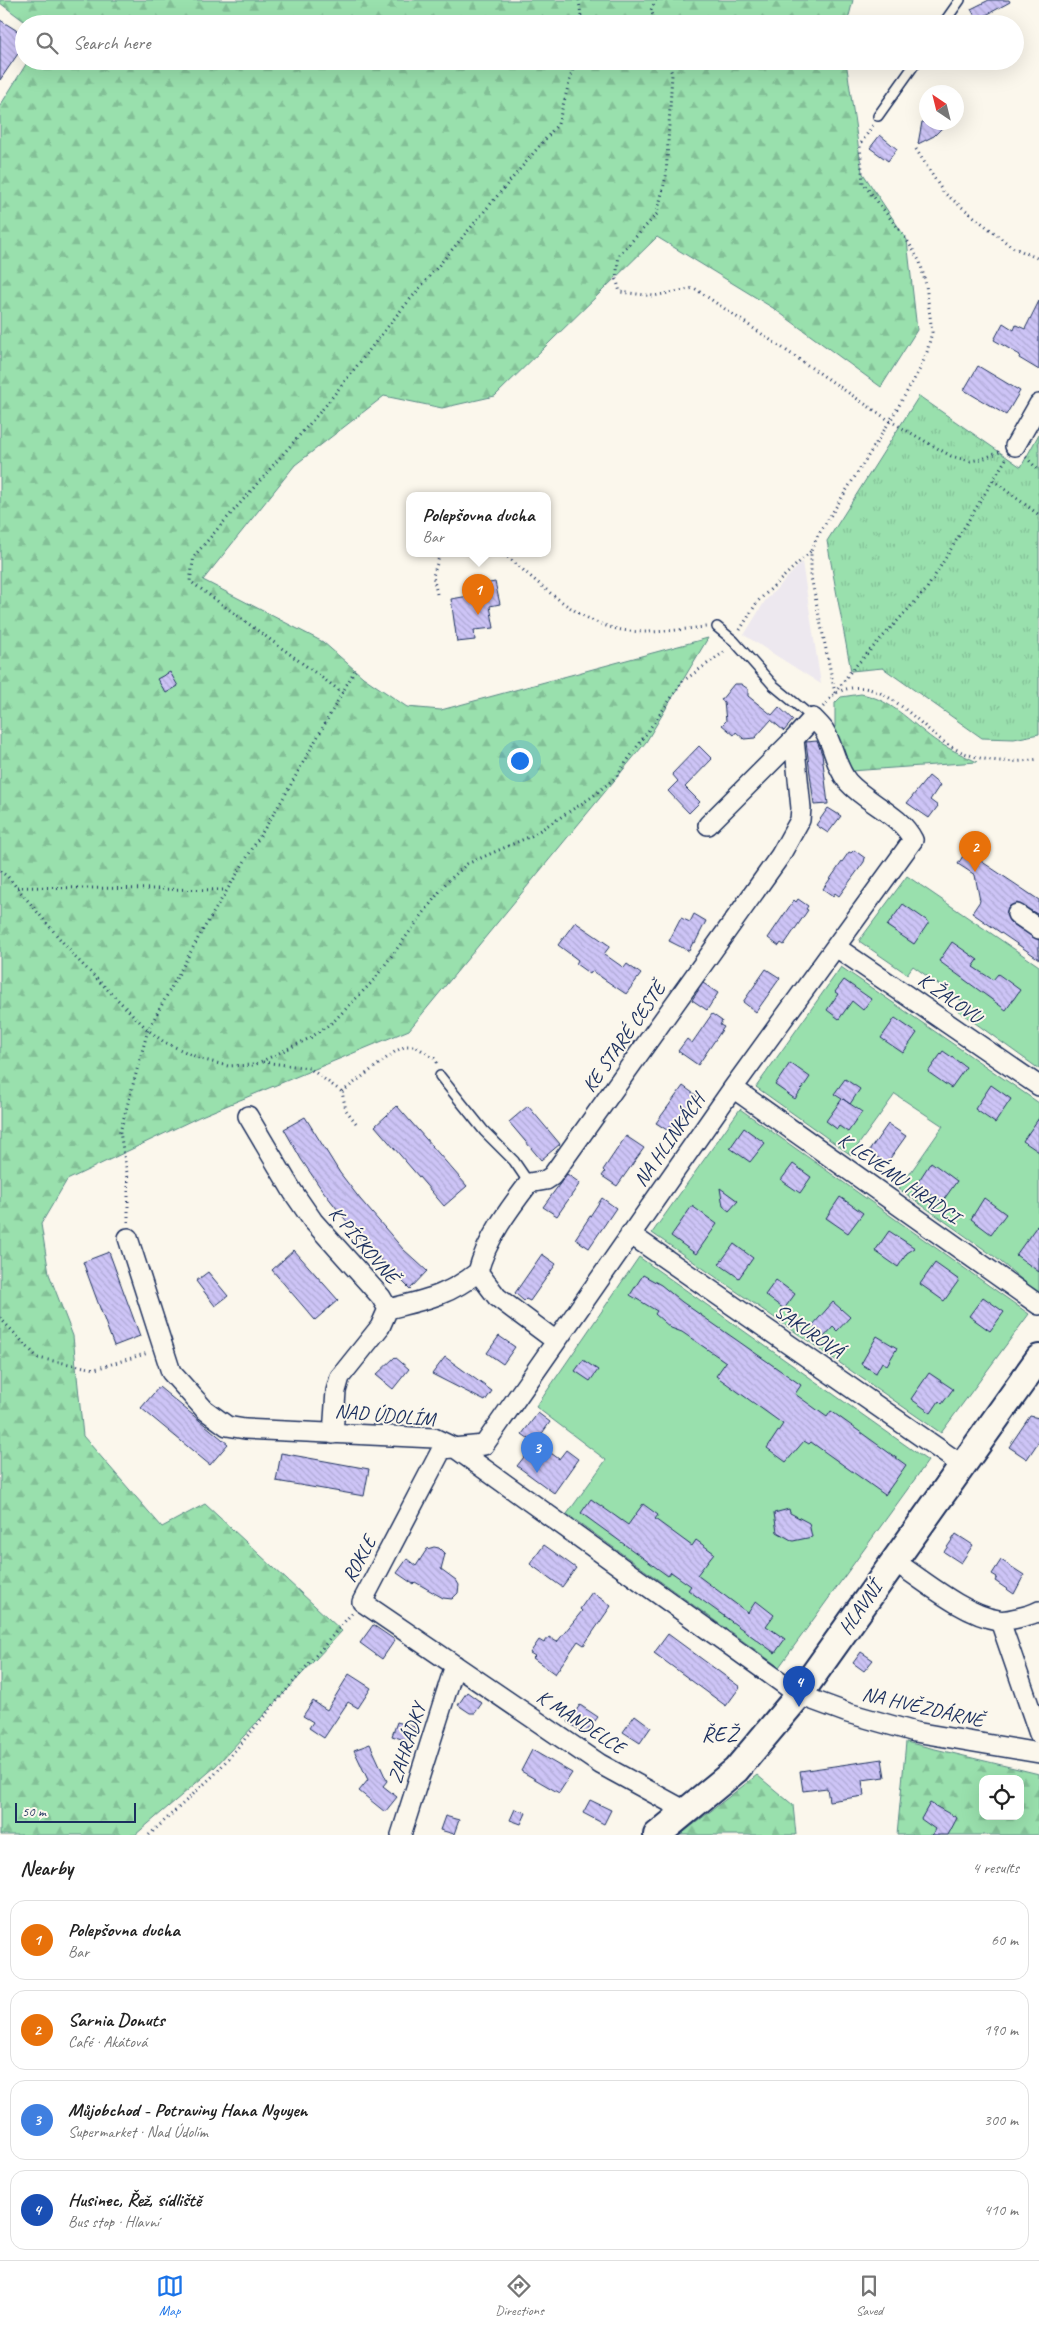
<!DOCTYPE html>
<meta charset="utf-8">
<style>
body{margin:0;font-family:Caveat,sans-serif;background:#f2f2f2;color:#222}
.controls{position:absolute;right:15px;bottom:15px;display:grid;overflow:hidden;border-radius:10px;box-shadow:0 5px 20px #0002}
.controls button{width:45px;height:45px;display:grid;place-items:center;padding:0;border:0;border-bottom:1px solid #e0e0e0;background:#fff;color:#222;font:25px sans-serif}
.compass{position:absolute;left:919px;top:85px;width:45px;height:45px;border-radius:50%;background:#fff;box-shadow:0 5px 20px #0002;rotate:325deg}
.scale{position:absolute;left:15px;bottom:12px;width:121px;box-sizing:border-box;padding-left:5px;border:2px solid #1b2f5e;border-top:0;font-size:14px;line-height:18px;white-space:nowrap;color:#1b2f5e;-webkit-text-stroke:4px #fbf7ec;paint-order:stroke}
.you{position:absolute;left:519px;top:760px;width:18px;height:18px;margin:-12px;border:4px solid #fff;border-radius:50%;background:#1a73e8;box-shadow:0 0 0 8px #1a73e833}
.badge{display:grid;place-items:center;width:32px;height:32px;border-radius:50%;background:#1a73e8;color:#fff;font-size:16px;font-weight:700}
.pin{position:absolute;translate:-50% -41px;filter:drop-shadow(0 1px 2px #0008)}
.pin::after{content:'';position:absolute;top:26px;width:18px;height:15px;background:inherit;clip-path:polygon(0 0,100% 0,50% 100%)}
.popup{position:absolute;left:406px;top:492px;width:145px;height:65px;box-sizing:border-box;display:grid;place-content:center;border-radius:10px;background:#fff;filter:drop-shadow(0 1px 4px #0005);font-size:16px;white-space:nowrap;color:#767676}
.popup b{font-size:19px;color:#222}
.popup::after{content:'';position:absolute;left:50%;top:100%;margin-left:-10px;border:10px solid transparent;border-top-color:#fff}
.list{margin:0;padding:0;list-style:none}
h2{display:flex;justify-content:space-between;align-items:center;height:65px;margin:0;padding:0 20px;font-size:21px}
h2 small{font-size:16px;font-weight:400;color:#767676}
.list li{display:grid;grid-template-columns:32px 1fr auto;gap:15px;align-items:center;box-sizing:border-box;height:80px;margin:0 10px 10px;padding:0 10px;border:1px solid #e0e0e0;border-radius:15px}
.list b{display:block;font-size:19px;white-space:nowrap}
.list p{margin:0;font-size:16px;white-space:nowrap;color:#767676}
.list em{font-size:16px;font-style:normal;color:#767676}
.icon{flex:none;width:28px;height:28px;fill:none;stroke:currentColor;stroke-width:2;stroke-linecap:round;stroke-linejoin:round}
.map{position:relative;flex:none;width:1039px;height:1835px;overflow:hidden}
.search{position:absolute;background:#fff;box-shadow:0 5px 20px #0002;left:15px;right:15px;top:15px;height:55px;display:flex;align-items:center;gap:12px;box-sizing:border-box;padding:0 18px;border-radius:28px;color:#767676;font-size:19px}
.sheet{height:425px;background:#fff}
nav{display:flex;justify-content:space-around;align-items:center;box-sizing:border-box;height:70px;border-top:1px solid #e0e0e0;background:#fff;font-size:14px;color:#767676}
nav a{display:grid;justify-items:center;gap:2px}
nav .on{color:#1a73e8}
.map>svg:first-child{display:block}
.built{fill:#ede8ef}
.grass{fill:url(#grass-tufts);stroke:#5a8886}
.forest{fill:url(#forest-firs);stroke:#5a8886;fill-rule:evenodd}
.garden{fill:#99e0ad;stroke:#5a8886}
.building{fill:url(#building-back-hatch);stroke:#1b2f5e}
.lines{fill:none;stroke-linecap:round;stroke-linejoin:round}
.lane-casing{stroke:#1b2f5e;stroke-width:12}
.street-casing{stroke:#1b2f5e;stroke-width:22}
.secondary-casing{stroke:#1b2f5e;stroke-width:30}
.path{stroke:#1b2f5e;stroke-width:3;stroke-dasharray:1 4;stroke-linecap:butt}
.lane{stroke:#fbf7ec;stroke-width:9}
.street{stroke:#fbf7ec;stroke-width:19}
.secondary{stroke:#fbf7ec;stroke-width:26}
.labels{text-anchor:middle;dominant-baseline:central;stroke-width:4;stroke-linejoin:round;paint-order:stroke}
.street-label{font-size:20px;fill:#1b2f5e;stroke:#fbf7ec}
.quarter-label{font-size:22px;letter-spacing:1px;fill:#1b2f5e;stroke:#fbf7ec}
</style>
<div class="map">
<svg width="1039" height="1835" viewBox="0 0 1039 1835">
<defs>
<pattern id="grass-tufts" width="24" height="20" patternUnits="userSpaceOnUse" patternTransform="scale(1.25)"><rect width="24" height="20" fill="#99e0ad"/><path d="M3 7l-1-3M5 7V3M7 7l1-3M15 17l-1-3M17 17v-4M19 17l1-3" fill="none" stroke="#83c097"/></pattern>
<pattern id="forest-firs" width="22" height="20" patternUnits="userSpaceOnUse" patternTransform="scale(1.25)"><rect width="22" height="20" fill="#99e0ad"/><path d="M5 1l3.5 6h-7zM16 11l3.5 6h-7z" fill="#83c097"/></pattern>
<pattern id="building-back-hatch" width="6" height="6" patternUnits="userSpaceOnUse" patternTransform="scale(1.25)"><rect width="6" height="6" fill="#cdc4f6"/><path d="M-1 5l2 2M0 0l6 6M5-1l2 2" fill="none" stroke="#afa9d5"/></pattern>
</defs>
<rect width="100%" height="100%" fill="#fbf7ec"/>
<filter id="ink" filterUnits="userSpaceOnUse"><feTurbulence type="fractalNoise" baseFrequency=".02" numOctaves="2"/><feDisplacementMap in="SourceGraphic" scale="10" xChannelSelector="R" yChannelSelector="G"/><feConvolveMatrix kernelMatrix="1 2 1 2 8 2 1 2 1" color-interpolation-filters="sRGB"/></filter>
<g filter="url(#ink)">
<path class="built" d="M802 562 821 684 744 635 765 601Z"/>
<path class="grass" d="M919 396 1021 467 1039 434V734L1014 739 982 738 883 668 851 671 827 541Z"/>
<path class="forest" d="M0 0H853L847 24H28L0 3Z
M28 61H846L862 172 907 240 917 330 881 387 773 308 657 237 495 396 442 408 384 396 295 465 203 580 323 642 363 677 407 707 441 710 708 638 646 742 409 1030 199 1117 67 1180 41 1224 49 1274 73 1336 83 1436 162 1527 205 1504 342 1631 215 1767 135 1835H0V106Z
M861 694C894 700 913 726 939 743 951 750 965 756 977 762L851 771 835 729V703L841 697Z
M906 1742 1039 1774V1835H897ZM983 1779H1020V1816H983Z
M757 1775 793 1805 796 1835H680Z"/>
<path class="garden" d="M907 876 1039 966V1069L957 1010 963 1002 913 966 907 974 859 941Z
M841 967 1039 1103V1294L995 1257 899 1189 943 1126 895 1094 851 1155 756 1087Z
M740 1109 1029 1314 941 1433 652 1233Z
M639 1257 928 1461 779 1667 567 1514 606 1460 536 1407Z"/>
<path class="building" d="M989 0H1009L1010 2 977 20 971 9Z
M0 20 24 35V45L0 80Z
M922 122H948L934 136 918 144Z
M880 135 897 149 888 161 870 148Z
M1039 301V370L1019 358 1020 355 994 340 1003 323 1014 330 1016 325 1025 329Z
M978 366 1020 391 1006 415 964 390Z
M495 582 500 604 490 606 494 628 474 630 475 640 457 642 451 599 469 596 468 587Z
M170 672 178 686 166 693 157 679Z
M734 684H741L748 689V696L772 715 779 707 793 720 784 731 771 720 755 738 744 739 736 732 734 735 722 725 726 721 724 702 721 700Z
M817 741 822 754 828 804 814 805 806 742Z
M699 746 712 759 685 787 700 802 689 813 668 791 678 781 672 774Z
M929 776 940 785 930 800 938 806 929 818 907 803Z
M828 808 841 816 828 833 816 825Z
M854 850 865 858 864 862 839 896 835 893 833 896 823 889 849 852 851 853Z
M966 851 1039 900V915L1017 903 1008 907 1006 914 1011 923 1039 940V959L972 913 980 901 975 875 958 864Z
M798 899 808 906 806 909 808 910 784 945 781 943 779 946 768 938 794 900 796 902Z
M903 904 929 922 914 944 887 926Z
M694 914 706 921 695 943 693 942 689 951 669 941 681 918 690 922Z
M575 922 610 946 604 954 624 968 627 964 641 974 626 994 592 971 590 974 576 964 578 960 558 945Z
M952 942 978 960 973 967 993 980 998 974 1020 990 1006 1010 939 961Z
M766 969 780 978 756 1012 743 1002Z
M844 980 871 999 863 1010 852 1001 839 1019 827 1010 838 994 835 992Z
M703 983 718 993 707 1010 692 1000Z
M712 1014 722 1021 720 1025 724 1027 698 1065 678 1051 687 1039 692 1043Z
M895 1018 917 1033 903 1053 881 1038Z
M943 1051 966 1067 951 1088 928 1072Z
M790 1063 810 1077 795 1099 775 1085Z
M845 1079 860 1089 850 1104 843 1099 862 1112 848 1132 839 1126 837 1129 826 1121 842 1099 834 1094Z
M991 1085 1011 1099 995 1123 975 1109Z
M683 1086 697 1096 673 1130 669 1127 667 1130 656 1123Z
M397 1106 467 1186 444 1206 375 1126Z
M528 1106 560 1144 541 1160 509 1122Z
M305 1117 340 1173 360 1199 403 1249 427 1271 410 1289 362 1241 320 1187 301 1159 284 1129Z
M1039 1118V1152L1023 1141Z
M888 1124 906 1136 886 1164 869 1151Z
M744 1128 765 1143 750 1162 730 1148Z
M626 1136 644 1148 617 1186 602 1176 605 1172 603 1170Z
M931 1162 957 1181 942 1202 916 1185Z
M793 1164 811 1177 800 1193 781 1180Z
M567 1174 580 1183 557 1216 543 1207Z
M720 1188 738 1201 729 1211 723 1206Z
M840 1197 863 1213 848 1233 826 1218Z
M602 1198 616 1208 589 1248 575 1239Z
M984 1198 1006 1214 991 1234 971 1219Z
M692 1206 717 1224 696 1254 671 1236Z
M1039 1223V1272L1016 1255Z
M889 1231 915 1248 907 1253 898 1267 875 1251Z
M734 1244 753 1258 739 1278 719 1264Z
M294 1250 338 1300 315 1320 272 1270Z
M109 1252 140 1336 114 1346 83 1262Z
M542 1254 556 1264 530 1301 526 1299 524 1301 515 1293Z
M935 1263 959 1280 944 1301 920 1284Z
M208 1272 228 1296 215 1306 196 1281Z
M643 1275 661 1285 682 1302 801 1385 795 1394 827 1417 831 1411 906 1465 885 1495 811 1442 809 1444 804 1441 786 1462 767 1448 783 1424 716 1376 726 1362 682 1332 671 1328 655 1314 657 1311 630 1295Z
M776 1280 795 1294 784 1309 765 1295Z
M983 1297 1004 1312 990 1331 969 1316Z
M833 1302 850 1317 837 1331 833 1327 824 1337 812 1326Z
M499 1336 515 1347 503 1364 487 1353Z
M877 1336 897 1348 887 1365 882 1362 876 1373 861 1364Z
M395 1357 409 1369 393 1389 376 1375Z
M445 1357 492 1391 485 1401 432 1374Z
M583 1360 598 1370 590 1381 575 1371Z
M929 1373 953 1389 942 1404 939 1401 931 1413 911 1399Z
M159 1387 228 1444 210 1465 141 1408Z
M538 1413 550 1422 536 1442 559 1459 566 1450 578 1459 554 1493 517 1466 535 1443 522 1434Z
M1030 1416 1039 1418V1441L1027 1459 1009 1447Z
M281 1453 369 1469 364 1496 276 1481Z
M591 1499 628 1525 643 1504 658 1515 655 1519 692 1546 696 1540 714 1553 697 1575 748 1613 756 1601 774 1615 766 1626 785 1639 775 1653 688 1590 691 1586 671 1572 668 1576 581 1513Z
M789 1509 790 1513 809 1523 812 1537 793 1541 777 1532 774 1513Z
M956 1534 973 1545 961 1563 944 1552Z
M544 1545 576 1568 562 1587 530 1564Z
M434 1547 439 1548 445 1554 441 1569 456 1580 459 1585 458 1593 452 1599 443 1598 415 1582 413 1584 397 1573 407 1559 416 1566 427 1549Z
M1001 1560 1024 1575 1014 1594 995 1581 997 1577 992 1574Z
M592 1592 611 1606 584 1645 578 1641 555 1674 533 1658 535 1656 530 1653 539 1640 544 1643 549 1637 557 1642 582 1611 580 1609Z
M373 1625 395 1640 382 1659 360 1643Z
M668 1634 740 1687 726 1706 654 1653Z
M861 1652 873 1660 864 1671 853 1663Z
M349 1674 371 1688 358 1708 348 1702 324 1738 309 1728 313 1722 303 1716 313 1701 327 1710Z
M467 1692 482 1703 475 1713H470L458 1705Z
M580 1705 598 1717 585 1734 568 1722Z
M635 1715 651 1727 640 1743 623 1732Z
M397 1722 415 1727 411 1742 392 1736Z
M370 1744 387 1781 383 1786 397 1797 385 1812 359 1791 368 1780 354 1750Z
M532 1750 572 1773 559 1793 521 1771Z
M882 1759 885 1777 862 1780 864 1796 829 1801 827 1788 803 1791 800 1771Z
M590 1800 611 1810 604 1824 583 1813Z
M930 1803 957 1818 948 1835H932L935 1829 921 1819Z
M515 1809 526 1813 521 1824 510 1820Z
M445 1816 459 1820 454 1834 440 1830Z"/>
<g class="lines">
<defs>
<path id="lane" d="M943 24 960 0
M878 116 917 61
M717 627 734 641 773 685 813 718
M440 1076 484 1131 514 1161 529 1183"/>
<path id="street" d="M1015 446 1039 404
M708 825 794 739
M1017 914 1039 929
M836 947 1039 1086
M733 1088 1039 1305
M248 1116 293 1192 313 1221 381 1297 388 1309 380 1327 340 1377 336 1391 333 1434
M630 1234 962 1465
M128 1238 171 1372 205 1410 227 1426 245 1429 434 1438 455 1448 799 1695 848 1713 915 1732 1039 1753
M388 1309C424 1300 448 1296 478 1272
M556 1341 497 1297 478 1272C486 1240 509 1209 529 1183L546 1180 552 1176 780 856 800 820 801 808 794 739 813 718C817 722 821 726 824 730 834 746 835 766 848 782 868 804 900 814 913 840L733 1088 484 1445 442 1449 362 1602 600 1764 686 1811
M894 1561C923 1580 964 1615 998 1620 1005 1622 1032 1615 1039 1611
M1000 1621 1039 1734
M401 1835 455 1665"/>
<path id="secondary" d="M657 1835 736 1770 799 1695 1039 1358"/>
</defs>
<use href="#lane" class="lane-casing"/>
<use href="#street" class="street-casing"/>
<use href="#secondary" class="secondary-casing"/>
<path class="path" d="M579 0 582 24
M656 0 651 10 656 24
M668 61 672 74 666 176 657 214 619 255 616 278 620 292 654 296 694 288 890 421 951 456 970 461 982 459 1000 452
M916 149 943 192 1012 247 1039 259
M1026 457 1039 471
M993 480 1039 515
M504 554C541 584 580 626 629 631 654 634 682 629 706 627
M437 594 433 576 440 554
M740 630 758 601 811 551
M343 693 190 581 194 556 326 405 397 315 558 124 575 61
M835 693 811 577V551L817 537 890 421 920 369 927 352 932 332 926 285 920 262 907 240 863 183 860 145 873 125
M835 693 851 671 926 590 1006 459
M823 707C827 703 831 696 836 693 881 670 917 726 950 746 977 762 1009 764 1039 759
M0 871 8 877 76 958 148 1030 164 1042 201 1059 228 1066 254 1065 310 1038 333 1022 373 981 446 883 467 864 531 836 592 797 616 777 683 681 727 650
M17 887 226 890
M263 1062 309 1068 342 1092
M356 1123 346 1110 342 1092 396 1051 406 1046H415L434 1058 439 1066
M128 1222V1179L120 1132 148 1030 201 933 285 795 355 670
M0 1318 38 1358 95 1369 148 1353
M149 1835 215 1774 352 1613"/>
<use href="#lane" class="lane"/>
<use href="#street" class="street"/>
<use href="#secondary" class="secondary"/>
</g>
</g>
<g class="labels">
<g class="street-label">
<text transform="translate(950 998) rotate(35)">K ŽALOVU</text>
<text transform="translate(624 1037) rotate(-55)">KE STARÉ CESTĚ</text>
<text transform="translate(669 1140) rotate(-55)">NA HLINKÁCH</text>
<text transform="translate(899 1178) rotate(35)">K LEVÉMU HRADCI</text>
<text transform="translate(364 1245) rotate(49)">K PÍSKOVNĚ</text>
<text transform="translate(809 1331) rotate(35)">SAKUROVÁ</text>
<text transform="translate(385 1415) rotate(5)">NAD ÚDOLÍM</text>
<text transform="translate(359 1559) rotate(-62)">ROKLE</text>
<text transform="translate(860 1608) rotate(-55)">HLAVNÍ</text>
<text transform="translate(923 1707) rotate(13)">NA HVĚZDÁRNĚ</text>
<text transform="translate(581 1722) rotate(33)">K MANDELCE</text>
<text transform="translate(407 1743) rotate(-72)">ZAHRÁDKY</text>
</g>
<g class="quarter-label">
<text x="720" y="1734">ŘEŽ</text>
</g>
</g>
</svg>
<div class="controls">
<button><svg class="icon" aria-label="locate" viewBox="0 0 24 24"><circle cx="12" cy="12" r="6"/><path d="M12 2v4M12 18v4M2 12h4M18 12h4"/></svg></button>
</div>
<svg class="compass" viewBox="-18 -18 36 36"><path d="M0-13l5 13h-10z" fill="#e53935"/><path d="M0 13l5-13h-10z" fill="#767676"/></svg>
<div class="scale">50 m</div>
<div class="you"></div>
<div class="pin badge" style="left:478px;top:615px;background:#e8710a">1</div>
<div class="popup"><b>Polepšovna ducha</b>Bar</div>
<div class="pin badge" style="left:975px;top:872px;background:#e8710a">2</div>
<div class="pin badge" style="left:537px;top:1473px;background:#3f7fe0">3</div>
<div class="pin badge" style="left:799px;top:1707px;background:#1a4fb4">4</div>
<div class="search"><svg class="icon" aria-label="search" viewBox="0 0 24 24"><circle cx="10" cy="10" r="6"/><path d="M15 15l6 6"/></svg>Search here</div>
</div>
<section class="sheet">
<h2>Nearby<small>4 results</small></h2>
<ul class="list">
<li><span class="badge" style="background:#e8710a">1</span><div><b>Polepšovna ducha</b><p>Bar</p></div><em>60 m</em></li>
<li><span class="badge" style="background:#e8710a">2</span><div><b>Sarnia Donuts</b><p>Café · Akátová</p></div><em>190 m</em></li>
<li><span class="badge" style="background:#3f7fe0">3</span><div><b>Můjobchod - Potraviny Hana Nguyen</b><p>Supermarket · Nad Údolím</p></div><em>300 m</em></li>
<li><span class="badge" style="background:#1a4fb4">4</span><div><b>Husinec, Řež, sídliště</b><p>Bus stop · Hlavní</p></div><em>410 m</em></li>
</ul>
</section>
<nav>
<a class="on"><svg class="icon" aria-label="map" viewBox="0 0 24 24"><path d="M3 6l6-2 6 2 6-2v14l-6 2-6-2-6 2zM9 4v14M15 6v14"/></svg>Map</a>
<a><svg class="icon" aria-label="directions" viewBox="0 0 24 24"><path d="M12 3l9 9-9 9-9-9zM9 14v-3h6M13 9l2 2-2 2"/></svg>Directions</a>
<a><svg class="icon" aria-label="saved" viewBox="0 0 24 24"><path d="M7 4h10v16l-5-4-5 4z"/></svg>Saved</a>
</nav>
